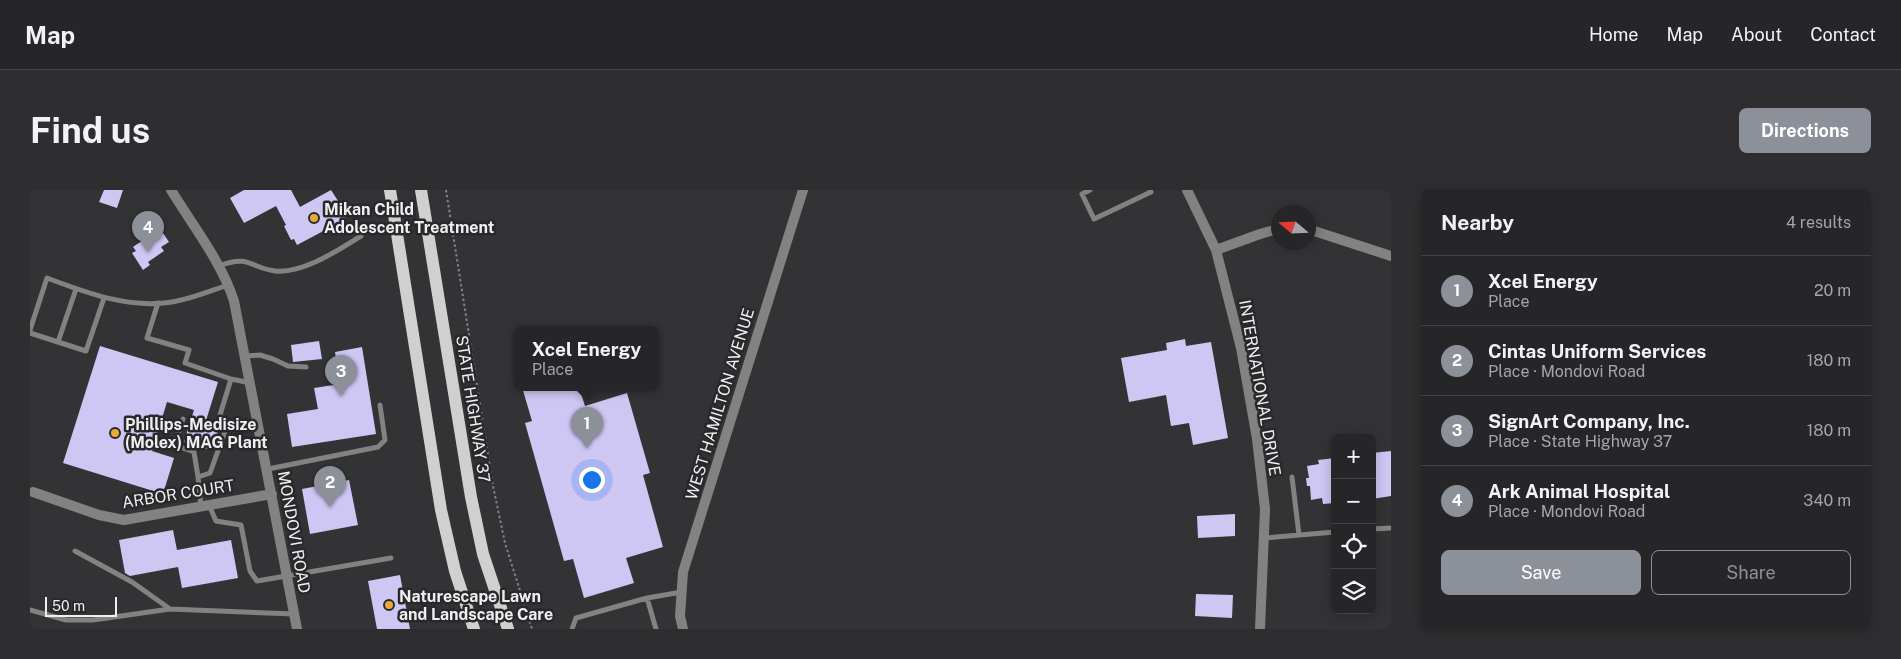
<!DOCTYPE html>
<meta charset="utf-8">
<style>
body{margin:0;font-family:"Public Sans",sans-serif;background:#2e2e30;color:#f1f3f6}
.controls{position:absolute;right:15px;bottom:15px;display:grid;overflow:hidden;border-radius:8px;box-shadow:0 2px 12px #0003}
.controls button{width:45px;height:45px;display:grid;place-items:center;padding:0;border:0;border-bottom:1px solid #424345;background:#262628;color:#f1f3f6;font:25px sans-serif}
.compass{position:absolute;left:1241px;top:15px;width:45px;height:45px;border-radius:50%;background:#262628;box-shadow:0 2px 12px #0003;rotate:289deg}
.scale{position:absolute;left:15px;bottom:12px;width:72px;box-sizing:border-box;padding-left:5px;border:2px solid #efeef0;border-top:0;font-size:14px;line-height:18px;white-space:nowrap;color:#efeef0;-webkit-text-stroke:4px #29292c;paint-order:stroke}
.you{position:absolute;left:561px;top:289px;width:18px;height:18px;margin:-12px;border:4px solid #fff;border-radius:50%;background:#1a73e8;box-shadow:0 0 0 8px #1a73e833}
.badge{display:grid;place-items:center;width:32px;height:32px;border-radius:50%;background:#8c9099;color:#fff;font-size:16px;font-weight:700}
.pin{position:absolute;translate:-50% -41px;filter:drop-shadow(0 1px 2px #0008)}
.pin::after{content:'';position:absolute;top:26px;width:18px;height:15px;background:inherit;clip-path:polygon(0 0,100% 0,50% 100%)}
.popup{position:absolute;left:484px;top:136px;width:145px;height:65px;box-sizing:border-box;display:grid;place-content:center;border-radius:8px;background:#262628;filter:drop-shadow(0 1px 4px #0005);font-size:16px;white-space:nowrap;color:#a4a5a8}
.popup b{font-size:19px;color:#f1f3f6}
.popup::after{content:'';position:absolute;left:50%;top:100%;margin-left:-10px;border:10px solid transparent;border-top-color:#262628}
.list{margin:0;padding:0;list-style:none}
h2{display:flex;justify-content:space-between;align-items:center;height:65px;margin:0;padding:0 20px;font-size:21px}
h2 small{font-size:16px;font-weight:400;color:#a4a5a8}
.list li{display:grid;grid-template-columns:32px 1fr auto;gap:15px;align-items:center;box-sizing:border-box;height:70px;padding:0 20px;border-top:1px solid #424345}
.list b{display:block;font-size:19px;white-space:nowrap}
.list p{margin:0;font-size:16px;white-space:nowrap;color:#a4a5a8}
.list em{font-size:16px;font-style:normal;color:#a4a5a8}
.actions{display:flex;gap:10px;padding:15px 20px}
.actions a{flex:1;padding:11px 0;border:1px solid #8c9099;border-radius:8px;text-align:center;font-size:18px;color:#8c9099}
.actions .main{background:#8c9099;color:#fff}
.icon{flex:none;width:28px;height:28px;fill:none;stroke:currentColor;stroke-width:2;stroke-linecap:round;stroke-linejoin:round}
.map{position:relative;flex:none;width:1361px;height:439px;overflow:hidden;border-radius:8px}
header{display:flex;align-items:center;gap:30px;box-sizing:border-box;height:70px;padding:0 25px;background:#262628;border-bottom:1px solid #424345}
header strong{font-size:24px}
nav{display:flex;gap:28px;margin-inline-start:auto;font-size:18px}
.intro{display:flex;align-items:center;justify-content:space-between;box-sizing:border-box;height:120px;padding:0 30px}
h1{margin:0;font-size:35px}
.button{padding:12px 22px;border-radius:8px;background:#8c9099;color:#fff;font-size:18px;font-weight:700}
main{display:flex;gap:30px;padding:0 30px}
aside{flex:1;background:#262628;border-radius:8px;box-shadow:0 2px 12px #0003}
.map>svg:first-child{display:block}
.building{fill:#cec6f3}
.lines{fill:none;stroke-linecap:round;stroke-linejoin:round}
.path{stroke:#838285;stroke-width:2;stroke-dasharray:2.5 2.5;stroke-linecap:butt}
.service{stroke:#838281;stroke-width:5}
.minor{stroke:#838281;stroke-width:10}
.tertiary{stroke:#838281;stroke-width:10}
.primary{stroke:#d2d0ce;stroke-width:12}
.poi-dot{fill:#eaaa39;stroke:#29292c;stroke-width:2}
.labels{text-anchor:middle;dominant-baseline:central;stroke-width:5;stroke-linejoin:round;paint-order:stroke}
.poi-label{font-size:16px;font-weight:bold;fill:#efeef0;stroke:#29292c;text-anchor:start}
.street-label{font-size:16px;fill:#efeef0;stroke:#29292c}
</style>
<header>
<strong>Map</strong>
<nav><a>Home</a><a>Map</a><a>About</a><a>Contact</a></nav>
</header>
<div class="intro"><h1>Find us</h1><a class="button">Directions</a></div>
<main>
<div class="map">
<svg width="1361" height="439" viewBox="0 0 1361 439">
<rect width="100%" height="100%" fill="#333336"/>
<path class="building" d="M74 0H93L87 18 69 12Z
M214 0H261L270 17 301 0 314 20 312 21 316 29 267 55 264 49 261 50 254 36 256 35 246 16 214 33 200 8Z
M123 43 126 48 133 43 139 52 131 57 134 61 118 72 120 75 113 80 102 63 106 61 103 57Z
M1155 149 1156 156 1181 152 1198 248 1163 255 1159 233 1141 236 1136 205 1099 212 1091 168 1137 160 1136 153Z
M289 151 292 169 263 172 261 155Z
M70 156 188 192 174 237 188 242 181 260 154 252 164 220 137 212 122 261 144 268 133 304 33 273Z
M332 157 346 244 262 257 257 224 288 219 284 198 310 194 305 162Z
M492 197H549L555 216 597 203 620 283 613 285 633 357 596 368 604 393 554 408 543 369 534 371 495 233 502 231Z
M1361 261V306L1342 309V263Z
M1305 268V313L1293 314 1292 308 1281 310 1280 296H1277L1276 288H1279L1277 276 1289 274 1288 270Z
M319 290 328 335 280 344 272 299Z
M1205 324V346L1168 348 1167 326Z
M143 340 147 360 201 350 208 388 152 398 148 377 100 386 95 383 89 350Z
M370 385 380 439H347L338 391Z
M1166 404 1203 405 1202 428 1165 426Z"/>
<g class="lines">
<path class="path" d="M416 0 463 296 475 353 502 439"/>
<path class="service" d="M1060 0 1052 4 1064 29 1121 2 1120 0
M189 76C220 64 220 78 245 81 273 84 308 60 331 46
M128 113 117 148 159 160 155 173 201 189 221 193
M0 140 17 88C57 103 99 119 142 112 161 109 180 101 198 95
M0 143 56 161 74 108
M28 152 46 99
M216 166 230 165 243 169 258 176 276 177
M153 229 144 255 164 262 168 287
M238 279 348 257 355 250 350 215
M1262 287 1269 345
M179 315 186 331 211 335 220 381 227 391 361 368
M171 316 168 287 180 283 198 233 190 225 201 189
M1342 339 1361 338
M1235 348 1305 342
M45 361 102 392 140 419 264 424
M617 408 626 439
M0 420 36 430H63L140 419
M542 439 546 428 617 408 652 402"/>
<path class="minor" d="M141 0C163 36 191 71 204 111L267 439
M1157 0 1186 60 1211 158 1227 249 1235 319 1230 439
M1278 39 1361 66
M1186 60 1230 44 1248 39
M3 302 69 325 94 330 242 304"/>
<path class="tertiary" d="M653 439 650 426 653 382 773 0"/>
<path class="primary" d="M360 0 411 320 425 381 444 439
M391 0 441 307 453 364 478 439"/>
</g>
<g class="poi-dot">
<circle cx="284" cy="28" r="5"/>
<circle cx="85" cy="243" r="5"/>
<circle cx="359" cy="415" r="5"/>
</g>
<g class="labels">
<g class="poi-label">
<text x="294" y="19">Mikan Child<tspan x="294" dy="18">Adolescent Treatment</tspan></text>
<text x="95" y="234">Phillips-Medisize<tspan x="95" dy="18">(Molex) MAG Plant</tspan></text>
<text x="369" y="406">Naturescape Lawn<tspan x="369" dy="18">and Landscape Care</tspan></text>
</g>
<g class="street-label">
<text transform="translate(1230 198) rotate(80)">INTERNATIONAL DRIVE</text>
<text transform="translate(690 214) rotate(-73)">WEST HAMILTON AVENUE</text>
<text transform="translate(443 219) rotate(81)">STATE HIGHWAY 37</text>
<text transform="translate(148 304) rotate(-9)">ARBOR COURT</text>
<text transform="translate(264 342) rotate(80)">MONDOVI ROAD</text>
</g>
</g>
</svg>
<div class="controls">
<button>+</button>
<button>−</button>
<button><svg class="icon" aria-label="locate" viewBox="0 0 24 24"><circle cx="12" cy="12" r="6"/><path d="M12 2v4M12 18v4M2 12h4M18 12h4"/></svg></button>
<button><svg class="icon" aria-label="layers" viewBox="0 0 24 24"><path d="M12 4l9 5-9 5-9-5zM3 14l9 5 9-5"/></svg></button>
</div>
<svg class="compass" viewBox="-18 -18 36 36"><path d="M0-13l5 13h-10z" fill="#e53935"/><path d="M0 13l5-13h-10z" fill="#a4a5a8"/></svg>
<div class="scale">50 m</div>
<div class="you"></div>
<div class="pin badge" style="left:557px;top:258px">1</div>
<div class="popup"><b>Xcel Energy</b>Place</div>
<div class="pin badge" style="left:300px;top:317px">2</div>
<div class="pin badge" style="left:311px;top:206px">3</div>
<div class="pin badge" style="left:118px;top:62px">4</div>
</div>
<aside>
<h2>Nearby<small>4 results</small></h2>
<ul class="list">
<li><span class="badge">1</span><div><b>Xcel Energy</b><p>Place</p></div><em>20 m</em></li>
<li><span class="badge">2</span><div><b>Cintas Uniform Services</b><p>Place · Mondovi Road</p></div><em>180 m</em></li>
<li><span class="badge">3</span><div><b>SignArt Company, Inc.</b><p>Place · State Highway 37</p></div><em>180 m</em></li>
<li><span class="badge">4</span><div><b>Ark Animal Hospital</b><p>Place · Mondovi Road</p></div><em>340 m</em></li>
</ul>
<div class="actions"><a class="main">Save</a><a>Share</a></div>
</aside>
</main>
